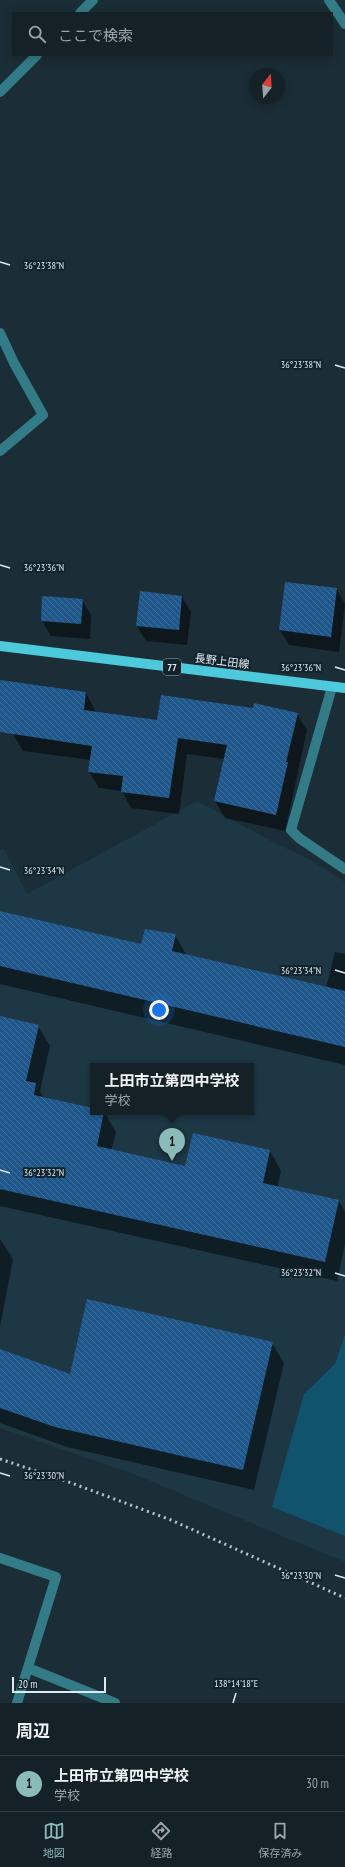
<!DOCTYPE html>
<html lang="ja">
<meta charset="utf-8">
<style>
body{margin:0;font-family:"PT Sans Narrow","Noto Sans JP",sans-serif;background:#1d2a30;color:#f1f3f6}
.compass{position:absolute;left:249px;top:68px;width:36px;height:36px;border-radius:50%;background:#142228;box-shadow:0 2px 10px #0003;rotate:17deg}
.scale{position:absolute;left:12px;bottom:10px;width:94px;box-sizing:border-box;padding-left:4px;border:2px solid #dfeaf0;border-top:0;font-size:11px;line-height:14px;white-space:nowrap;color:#dfeaf0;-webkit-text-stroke:3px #11232c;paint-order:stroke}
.you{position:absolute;left:159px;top:1010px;width:14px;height:14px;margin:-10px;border:3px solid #fff;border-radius:50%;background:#1a73e8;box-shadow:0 0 0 6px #1a73e833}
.badge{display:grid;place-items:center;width:26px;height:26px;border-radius:50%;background:#8bbbb9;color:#111;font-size:13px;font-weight:700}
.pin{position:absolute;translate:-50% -33px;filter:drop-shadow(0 1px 2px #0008)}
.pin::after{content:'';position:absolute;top:21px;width:14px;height:12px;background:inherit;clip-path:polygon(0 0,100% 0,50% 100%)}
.popup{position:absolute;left:90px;top:1063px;width:164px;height:52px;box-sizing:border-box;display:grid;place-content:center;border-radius:0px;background:#142228;filter:drop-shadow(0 1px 3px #0005);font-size:13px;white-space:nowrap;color:#9da4a8}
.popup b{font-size:15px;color:#f1f3f6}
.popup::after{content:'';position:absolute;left:50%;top:100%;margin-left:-8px;border:8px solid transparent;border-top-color:#142228}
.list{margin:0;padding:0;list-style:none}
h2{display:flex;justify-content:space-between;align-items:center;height:52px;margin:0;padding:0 16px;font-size:17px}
h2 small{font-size:13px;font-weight:400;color:#9da4a8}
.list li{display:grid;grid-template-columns:26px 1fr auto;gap:12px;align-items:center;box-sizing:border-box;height:56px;padding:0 16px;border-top:1px solid #333f45}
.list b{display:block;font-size:15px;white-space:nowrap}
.list p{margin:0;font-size:13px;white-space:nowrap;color:#9da4a8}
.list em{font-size:13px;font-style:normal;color:#9da4a8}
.icon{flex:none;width:22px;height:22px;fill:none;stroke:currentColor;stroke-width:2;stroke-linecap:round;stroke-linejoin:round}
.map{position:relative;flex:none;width:345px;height:1703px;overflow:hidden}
.search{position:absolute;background:#142228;box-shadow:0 2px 10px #0003;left:12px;right:12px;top:12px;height:44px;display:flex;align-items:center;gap:10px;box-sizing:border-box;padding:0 14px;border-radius:0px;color:#9da4a8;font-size:15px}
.sheet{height:108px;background:#142228}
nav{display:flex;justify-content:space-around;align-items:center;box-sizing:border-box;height:56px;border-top:1px solid #333f45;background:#142228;font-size:11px;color:#9da4a8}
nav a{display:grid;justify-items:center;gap:2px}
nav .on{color:#8bbbb9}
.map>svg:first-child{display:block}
.built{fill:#1d3744;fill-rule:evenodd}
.pitch{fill:#11536d}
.shadow{fill:#0007}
.building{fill:url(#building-back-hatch)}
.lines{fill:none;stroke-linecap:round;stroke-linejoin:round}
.minor{stroke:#337c87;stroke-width:10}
.major{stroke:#4ccadc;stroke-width:10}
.rail{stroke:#b9c5cc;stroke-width:3;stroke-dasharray:2 4;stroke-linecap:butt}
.ticks{fill:none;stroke:#dfeaf0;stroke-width:1.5}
.labels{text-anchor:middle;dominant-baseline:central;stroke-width:4;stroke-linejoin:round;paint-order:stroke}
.shield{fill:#11232c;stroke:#a1aeb5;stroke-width:1}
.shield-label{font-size:10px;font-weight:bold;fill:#dfeaf0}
.street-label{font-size:11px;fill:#dfeaf0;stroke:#11232c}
.ticks-label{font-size:10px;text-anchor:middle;fill:#dfeaf0;stroke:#11232c;stroke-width:4;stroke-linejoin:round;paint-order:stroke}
</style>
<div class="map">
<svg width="345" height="1703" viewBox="0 0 345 1703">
<defs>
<pattern id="building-back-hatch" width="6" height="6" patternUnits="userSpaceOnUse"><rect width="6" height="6" fill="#1f578b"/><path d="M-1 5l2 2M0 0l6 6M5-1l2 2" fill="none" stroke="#3f6f9c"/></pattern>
</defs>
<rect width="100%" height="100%" fill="#1b2d36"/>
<path class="built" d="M197 801 273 842 311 860 345 882V1562L131 1473 0 1428V850L4 849 27 894ZM93 1066H251V1112H93Z"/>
<path class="pitch" d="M345 1335V1536L272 1507 304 1394 335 1364Z"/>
<path class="shadow" d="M337 589 345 604 339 652 289 645 280 630Z
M182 597 191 612 187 645 146 641 137 626Z
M82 600 91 615 90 639 51 636 42 621Z
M86 693 95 710V712L158 722 254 709 297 714 307 730 285 831 225 818 215 801 225 759 187 754 179 814 131 808 122 791 99 788 89 772 91 760 23 751 13 734Z
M0 912 142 945 175 935 187 956 326 988 335 952 345 954V1065L0 984Z
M0 1017 38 1026 50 1046 40 1091 44 1099 93 1109V1112H104L116 1132 111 1151 186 1167 270 1151 281 1171 277 1188 339 1201 345 1212V1244L337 1281 0 1206Z
M0 1239 13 1259 0 1327Z
M272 1343 284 1363 254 1490 67 1447 0 1423V1351L71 1376Z"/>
<path class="building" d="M285 582 337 588 331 637 279 630Z
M140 591 182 596 179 630 136 626Z
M42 596 83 599 81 624 41 621Z
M0 680 86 692 84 710 157 720 161 695 253 708 254 703 298 713 286 762H288L276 815 214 801 227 745 178 738 169 798 121 792 123 776 88 772 92 746 0 732Z
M0 911 141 944 145 929 176 934 172 951 345 991V1047L0 966Z
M0 1016 39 1025 26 1081 36 1083 34 1095 93 1108V1112H104L97 1146 185 1166 193 1133 270 1150 263 1183 339 1200 325 1262 0 1189Z
M87 1299 273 1342 243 1470 55 1427 0 1408V1349L70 1374Z"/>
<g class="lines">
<path class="minor" d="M329 0 345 24
M80 13 93 0
M0 92 37 55
M0 333 14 363 43 415 0 451
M332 687 291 830 299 838 345 869
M0 1558 56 1577 17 1703
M28 1668 115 1703"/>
<path class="major" d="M0 646 345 688"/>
<path class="rail" d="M0 1459 66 1481 171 1520 345 1598"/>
</g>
<path class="ticks" d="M0 262 10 265M335 365 345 368M0 565 10 568M335 667 345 670M0 867 10 870M335 970 345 973M0 1170 10 1173M335 1273 345 1276M0 1473 10 1476M335 1575 345 1578M233 1703 236 1693"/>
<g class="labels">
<rect class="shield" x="163" y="659" width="18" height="16" rx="3"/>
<g class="shield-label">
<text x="172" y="667">77</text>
</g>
<g class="street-label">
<text transform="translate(222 661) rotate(7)">長野上田線</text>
</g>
</g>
<g class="ticks-label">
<text x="44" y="269">36°23'38"N</text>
<text x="301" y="368">36°23'38"N</text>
<text x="44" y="571">36°23'36"N</text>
<text x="301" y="671">36°23'36"N</text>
<text x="44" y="874">36°23'34"N</text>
<text x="301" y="974">36°23'34"N</text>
<text x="44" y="1176">36°23'32"N</text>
<text x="301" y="1276">36°23'32"N</text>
<text x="44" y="1479">36°23'30"N</text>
<text x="301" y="1579">36°23'30"N</text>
<text x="236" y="1687">138°14'18"E</text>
</g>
</svg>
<svg class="compass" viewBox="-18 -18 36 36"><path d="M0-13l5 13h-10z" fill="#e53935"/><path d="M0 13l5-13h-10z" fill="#9da4a8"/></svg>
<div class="scale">20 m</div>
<div class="you"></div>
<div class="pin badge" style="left:172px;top:1161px">1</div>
<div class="popup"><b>上田市立第四中学校</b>学校</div>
<div class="search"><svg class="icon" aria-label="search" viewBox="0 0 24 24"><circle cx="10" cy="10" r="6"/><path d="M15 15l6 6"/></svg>ここで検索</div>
</div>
<section class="sheet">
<h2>周辺<small></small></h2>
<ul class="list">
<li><span class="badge">1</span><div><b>上田市立第四中学校</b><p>学校</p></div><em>30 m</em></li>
</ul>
</section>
<nav>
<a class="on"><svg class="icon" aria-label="map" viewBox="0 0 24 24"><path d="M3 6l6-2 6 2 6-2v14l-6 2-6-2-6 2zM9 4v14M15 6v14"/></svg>地図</a>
<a><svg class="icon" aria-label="directions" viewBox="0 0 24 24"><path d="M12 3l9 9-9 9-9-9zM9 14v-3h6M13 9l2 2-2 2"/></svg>経路</a>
<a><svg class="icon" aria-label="saved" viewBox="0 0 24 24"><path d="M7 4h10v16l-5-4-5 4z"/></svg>保存済み</a>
</nav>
